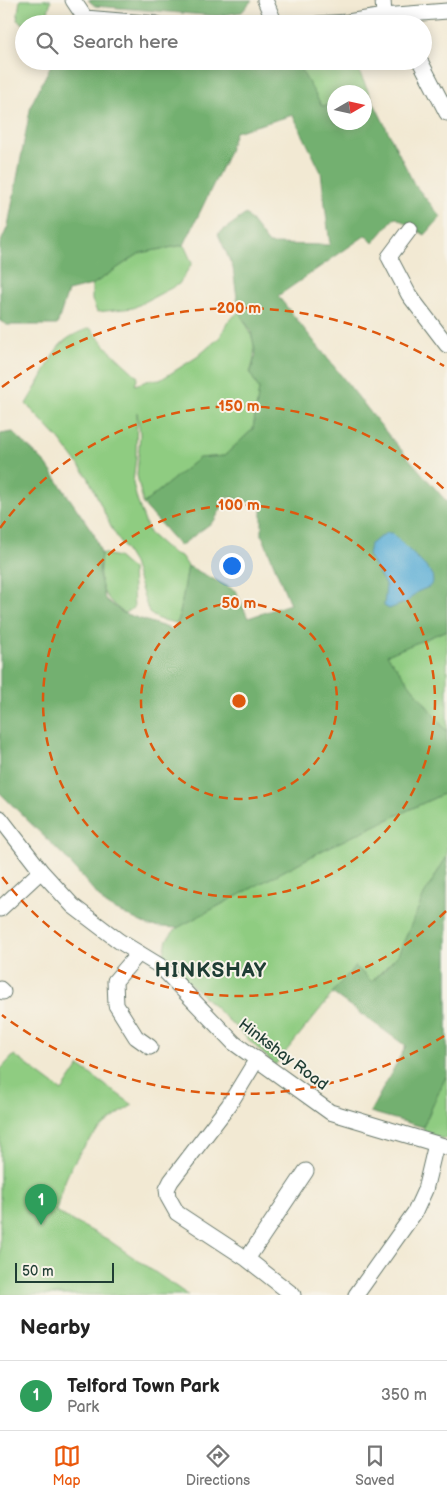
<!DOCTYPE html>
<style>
body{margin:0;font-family:"Balsamiq Sans",sans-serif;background:#f6f6f6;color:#222}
.compass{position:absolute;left:327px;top:85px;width:45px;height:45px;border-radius:50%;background:#fff;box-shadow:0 2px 12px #0003;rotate:81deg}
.scale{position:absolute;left:15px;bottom:12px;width:99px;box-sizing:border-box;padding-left:5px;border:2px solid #1f3d34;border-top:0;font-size:14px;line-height:18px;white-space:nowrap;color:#1f3d34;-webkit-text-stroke:4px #f7f3e8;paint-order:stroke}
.you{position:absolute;left:231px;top:565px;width:18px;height:18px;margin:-12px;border:4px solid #fff;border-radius:50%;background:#1a73e8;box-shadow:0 0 0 8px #1a73e833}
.badge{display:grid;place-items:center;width:32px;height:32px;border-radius:50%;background:#ea580c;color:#fff;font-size:16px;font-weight:700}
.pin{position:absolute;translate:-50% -41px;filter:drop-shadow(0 1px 2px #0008)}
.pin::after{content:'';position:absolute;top:26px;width:18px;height:15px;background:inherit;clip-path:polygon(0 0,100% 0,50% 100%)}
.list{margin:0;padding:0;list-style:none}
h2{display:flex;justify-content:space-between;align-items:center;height:65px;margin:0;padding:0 20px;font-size:21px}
h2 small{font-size:16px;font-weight:400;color:#767676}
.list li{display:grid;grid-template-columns:32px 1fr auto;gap:15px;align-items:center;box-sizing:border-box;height:70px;padding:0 20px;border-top:1px solid #e0e0e0}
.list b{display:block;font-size:19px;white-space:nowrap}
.list p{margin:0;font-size:16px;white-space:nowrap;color:#767676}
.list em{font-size:16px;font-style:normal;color:#767676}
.icon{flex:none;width:28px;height:28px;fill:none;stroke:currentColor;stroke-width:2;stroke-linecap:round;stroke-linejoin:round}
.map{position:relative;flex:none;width:447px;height:1295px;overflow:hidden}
.search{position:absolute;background:#fff;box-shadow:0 2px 12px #0003;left:15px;right:15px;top:15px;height:55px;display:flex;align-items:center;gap:12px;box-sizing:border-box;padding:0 18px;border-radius:28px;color:#767676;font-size:19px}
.sheet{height:135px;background:#fff}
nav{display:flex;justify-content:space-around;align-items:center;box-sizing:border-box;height:70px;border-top:1px solid #e0e0e0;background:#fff;font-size:14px;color:#767676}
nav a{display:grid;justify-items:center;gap:2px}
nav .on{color:#ea580c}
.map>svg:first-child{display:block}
.green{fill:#8fcc81;stroke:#57845a}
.forest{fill:#73b06f;stroke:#497652}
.water{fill:#5aadd6;stroke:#3c7585}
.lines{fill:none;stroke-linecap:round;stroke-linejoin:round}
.minor-casing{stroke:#69796c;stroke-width:17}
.minor{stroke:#fff;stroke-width:15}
.ring{fill:none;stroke:#de580e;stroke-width:2.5;stroke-dasharray:9 6}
.labels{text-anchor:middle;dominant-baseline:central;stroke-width:4;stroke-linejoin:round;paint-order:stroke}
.street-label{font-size:16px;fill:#1f3d34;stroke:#f7f3e8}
.district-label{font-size:21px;font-weight:bold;letter-spacing:1px;fill:#1f3d34;stroke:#f7f3e8}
.centre{fill:#de580e;stroke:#f7f3e8;stroke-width:2.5}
.ring-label{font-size:15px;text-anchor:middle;font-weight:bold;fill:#de580e;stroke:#f7f3e8;stroke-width:4;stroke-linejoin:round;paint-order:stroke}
</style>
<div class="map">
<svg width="447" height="1295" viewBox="0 0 447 1295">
<rect width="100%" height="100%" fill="#f7f3e8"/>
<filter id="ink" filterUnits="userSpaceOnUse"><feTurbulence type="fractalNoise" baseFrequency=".02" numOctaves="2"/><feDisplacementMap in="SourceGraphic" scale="10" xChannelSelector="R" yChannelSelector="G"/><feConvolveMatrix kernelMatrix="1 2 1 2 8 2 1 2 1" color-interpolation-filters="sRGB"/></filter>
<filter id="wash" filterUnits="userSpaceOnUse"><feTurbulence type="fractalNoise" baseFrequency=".0096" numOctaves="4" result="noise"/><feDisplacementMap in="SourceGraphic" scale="20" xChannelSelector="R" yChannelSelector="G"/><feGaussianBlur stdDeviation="1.12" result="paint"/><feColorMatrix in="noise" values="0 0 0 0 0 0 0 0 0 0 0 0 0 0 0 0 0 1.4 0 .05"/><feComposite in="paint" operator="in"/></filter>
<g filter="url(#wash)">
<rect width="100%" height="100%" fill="#f2e9d3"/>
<path class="green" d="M20 0H51L45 24H24L17 20Z
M298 61H354L371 97 365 98 364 92H334V104L322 106 297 64Z
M184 245 192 263 179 284 133 308 97 312 92 300V285L140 253Z
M239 312C253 335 259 347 250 373L259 389 253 429 224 456 199 458 143 504 137 475 140 434 137 412 136 457 133 483 137 500 149 533 172 553 181 556 188 566 179 619 176 623 158 619 149 613 133 563 111 527 88 477 59 439 26 404C31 395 37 386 42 377 57 348 57 340 90 328L110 351 138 377 135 385 150 380H160L197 357 220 337 228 321Z
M101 553 118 557 132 569 134 608 124 613C99 594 98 584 101 553Z
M447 630V732L387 655Z
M447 792V856L424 895 398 955 371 982 355 966 275 1065 177 971 164 954 167 939 177 928 325 849Z
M14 1055 62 1091 79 1066 133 1105C90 1130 66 1163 56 1212L107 1239 188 1295H0V1070Z
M447 1074V1139L425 1136 423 1127Z"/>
<path class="forest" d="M88 0H252L242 12 217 16 95 6Z
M53 61H296L322 106 334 104V122H364L365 98 371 97 414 184 441 217 425 235 395 217 373 243 366 235 278 296 390 437 447 502V630L387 655 447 732V792L325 849 177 928 149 926 106 905 65 857 0 793V434L13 432 46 464 94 534 101 553 99 574 105 599 123 613 174 630 179 619 188 566 236 591 248 618 290 604 262 535V505L228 497 214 521 180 546 143 504 199 458 224 456 253 429 259 389 250 373 256 355 251 331 239 312 233 268 218 234 246 214 269 244 330 245 321 172 293 115 235 132 228 154 184 245 140 253 92 285 68 291 57 325H7L0 321V244L8 226 31 105Z
M447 856V1074L423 1127 370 1112 406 1046 332 993 355 966 372 982 398 955 424 895Z"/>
<path class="water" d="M386 533H392L432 573 433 582 429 587 417 592 407 602 389 609 384 606 386 586 368 555 370 544Z"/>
</g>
<g filter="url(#ink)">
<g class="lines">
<defs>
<path id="minor" d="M73 0 85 18 157 24
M265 0 275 24
M383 0 384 16
M317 24 348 22 384 16 447 11
M420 61 447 113
M410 229 389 257 409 295 447 345
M0 818 41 871 73 906 119 941 160 966 234 1043 330 1112 447 1147
M0 909 41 871
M139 953 115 981 116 1005 136 1037 150 1047
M0 989 3 992
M257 1059 229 1105 171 1181 167 1189 168 1197 177 1213 247 1259 293 1295
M247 1259 306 1171
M356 1295 415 1212 425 1190 436 1144"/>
</defs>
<use href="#minor" class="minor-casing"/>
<use href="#minor" class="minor"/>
</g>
</g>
<g class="ring">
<circle cx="239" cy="701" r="98"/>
<circle cx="239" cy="701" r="196"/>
<path d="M446 911A295 295 0 0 1 0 874M0 528A295 295 0 0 1 446 491"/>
<path d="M444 1036A393 393 0 0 1 2 1015M2 387A393 393 0 0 1 444 366"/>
</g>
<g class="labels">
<g class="street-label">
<text transform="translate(283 1055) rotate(37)">Hinkshay Road</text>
</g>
<g class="district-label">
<text x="211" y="970">HINKSHAY</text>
</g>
</g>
<circle cx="239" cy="701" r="8" class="centre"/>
<g class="ring-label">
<text x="239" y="313">200 m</text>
<text x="239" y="411">150 m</text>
<text x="239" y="510">100 m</text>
<text x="239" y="608">50 m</text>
</g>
</svg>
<svg class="compass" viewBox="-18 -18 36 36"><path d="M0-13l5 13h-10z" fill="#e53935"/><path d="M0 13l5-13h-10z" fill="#767676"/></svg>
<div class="scale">50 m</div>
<div class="you"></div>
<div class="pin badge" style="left:41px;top:1225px;background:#2e9e5b">1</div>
<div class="search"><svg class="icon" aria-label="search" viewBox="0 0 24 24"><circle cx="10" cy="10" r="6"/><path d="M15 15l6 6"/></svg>Search here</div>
</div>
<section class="sheet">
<h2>Nearby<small></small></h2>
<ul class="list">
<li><span class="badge" style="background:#2e9e5b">1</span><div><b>Telford Town Park</b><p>Park</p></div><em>350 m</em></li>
</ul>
</section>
<nav>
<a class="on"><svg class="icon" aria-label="map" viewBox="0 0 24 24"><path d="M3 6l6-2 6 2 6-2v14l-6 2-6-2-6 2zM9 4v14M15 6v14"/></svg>Map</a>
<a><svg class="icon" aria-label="directions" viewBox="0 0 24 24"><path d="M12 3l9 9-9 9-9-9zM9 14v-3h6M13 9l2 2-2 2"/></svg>Directions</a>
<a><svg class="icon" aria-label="saved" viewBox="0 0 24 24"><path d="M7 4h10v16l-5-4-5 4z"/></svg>Saved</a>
</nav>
